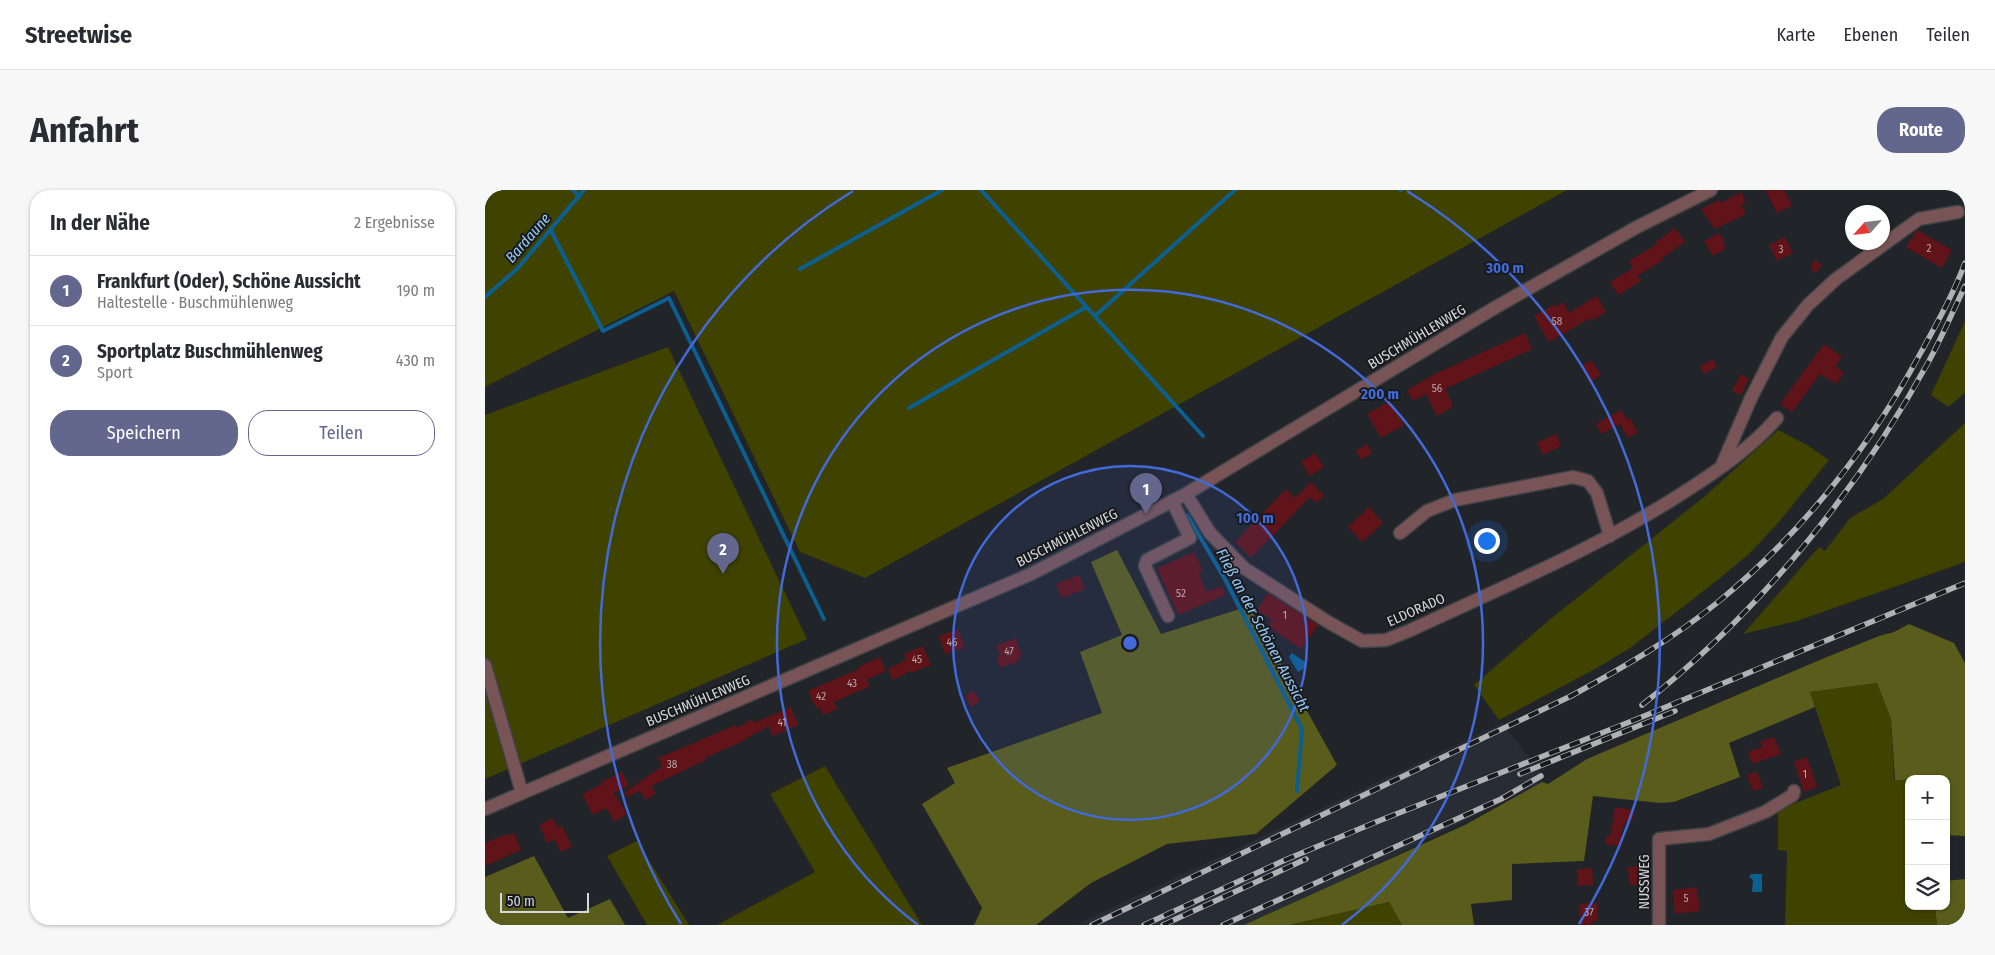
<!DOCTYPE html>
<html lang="de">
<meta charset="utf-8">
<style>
body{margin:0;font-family:"Fira Sans Condensed",sans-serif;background:#f7f7f7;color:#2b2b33}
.controls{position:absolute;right:15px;bottom:15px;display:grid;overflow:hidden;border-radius:10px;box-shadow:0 1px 4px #0004}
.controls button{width:45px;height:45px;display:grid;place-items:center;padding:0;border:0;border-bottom:1px solid #e1e1e2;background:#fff;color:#2b2b33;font:25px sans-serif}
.compass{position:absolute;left:1360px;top:15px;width:45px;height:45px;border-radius:50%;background:#fff;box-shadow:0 1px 4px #0004;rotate:243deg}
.scale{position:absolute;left:15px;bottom:12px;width:89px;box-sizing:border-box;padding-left:5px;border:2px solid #d7d8db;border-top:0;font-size:14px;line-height:18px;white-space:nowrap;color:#d7d8db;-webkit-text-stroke:4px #181a1e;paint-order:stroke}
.you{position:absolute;left:1001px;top:350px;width:18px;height:18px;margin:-12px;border:4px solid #fff;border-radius:50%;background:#1a73e8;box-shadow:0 0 0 8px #1a73e833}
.badge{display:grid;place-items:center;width:32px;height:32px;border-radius:50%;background:#63678d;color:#fff;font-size:16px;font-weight:700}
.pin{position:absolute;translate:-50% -41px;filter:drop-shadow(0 1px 2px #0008)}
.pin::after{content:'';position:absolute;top:26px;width:18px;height:15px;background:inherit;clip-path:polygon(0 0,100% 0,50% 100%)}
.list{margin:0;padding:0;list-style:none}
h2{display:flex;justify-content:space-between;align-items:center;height:65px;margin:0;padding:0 20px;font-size:21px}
h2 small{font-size:16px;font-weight:400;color:#7c7c81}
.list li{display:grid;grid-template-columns:32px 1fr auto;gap:15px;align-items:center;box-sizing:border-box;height:70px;padding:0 20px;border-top:1px solid #e1e1e2}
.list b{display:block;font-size:19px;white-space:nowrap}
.list p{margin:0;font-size:16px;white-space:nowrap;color:#7c7c81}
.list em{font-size:16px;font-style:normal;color:#7c7c81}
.actions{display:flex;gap:10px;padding:15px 20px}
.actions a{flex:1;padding:11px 0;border:1px solid #63678d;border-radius:20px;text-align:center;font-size:18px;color:#63678d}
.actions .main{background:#63678d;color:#fff}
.icon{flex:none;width:28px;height:28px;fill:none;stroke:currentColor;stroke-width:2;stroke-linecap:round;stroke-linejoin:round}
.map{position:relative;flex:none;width:1480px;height:735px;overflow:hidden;border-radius:20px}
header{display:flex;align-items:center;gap:30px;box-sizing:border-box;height:70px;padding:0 25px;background:#fff;border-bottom:1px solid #e1e1e2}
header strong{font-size:24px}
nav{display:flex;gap:28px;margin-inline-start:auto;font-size:18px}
.intro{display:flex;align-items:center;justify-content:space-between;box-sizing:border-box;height:120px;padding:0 30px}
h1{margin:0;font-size:35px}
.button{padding:12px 22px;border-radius:20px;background:#63678d;color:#fff;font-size:18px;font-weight:700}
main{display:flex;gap:30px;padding:0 30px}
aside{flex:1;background:#fff;border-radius:20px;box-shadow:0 1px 4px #0004}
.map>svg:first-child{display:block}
.built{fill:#272c35}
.green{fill:#404200}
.forest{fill:#595c1a}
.water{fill:#0c5f91}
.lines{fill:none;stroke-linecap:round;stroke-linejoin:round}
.stream{stroke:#0c5f91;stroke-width:4}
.building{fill:#601319}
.minor-casing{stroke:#3e4145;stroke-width:15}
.minor{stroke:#785456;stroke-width:12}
.rail-casing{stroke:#b0b1b4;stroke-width:5.5}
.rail{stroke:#181a1e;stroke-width:4;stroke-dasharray:11;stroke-linecap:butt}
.ring{fill:none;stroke:#426ad9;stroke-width:2.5}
.labels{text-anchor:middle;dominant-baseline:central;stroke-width:4;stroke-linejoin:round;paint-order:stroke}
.number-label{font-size:11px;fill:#b9a7aa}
.street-label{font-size:14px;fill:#d7d8db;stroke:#181a1e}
.water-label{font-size:15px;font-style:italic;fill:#95cbf6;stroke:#181a1e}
.centre{fill:#426ad9;stroke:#181a1e;stroke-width:2.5}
.ring-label{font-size:15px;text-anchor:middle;font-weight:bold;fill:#426ad9;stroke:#181a1e;stroke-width:4;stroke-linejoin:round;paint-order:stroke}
</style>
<header>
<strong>Streetwise</strong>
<nav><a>Karte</a><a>Ebenen</a><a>Teilen</a></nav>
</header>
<div class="intro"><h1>Anfahrt</h1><a class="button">Route</a></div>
<main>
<aside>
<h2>In der Nähe<small>2 Ergebnisse</small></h2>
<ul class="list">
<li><span class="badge">1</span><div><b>Frankfurt (Oder), Schöne Aussicht</b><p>Haltestelle · Buschmühlenweg</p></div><em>190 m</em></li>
<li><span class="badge">2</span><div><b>Sportplatz Buschmühlenweg</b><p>Sport</p></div><em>430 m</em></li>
</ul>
<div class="actions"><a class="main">Speichern</a><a>Teilen</a></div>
</aside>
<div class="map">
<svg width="1480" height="735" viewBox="0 0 1480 735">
<rect width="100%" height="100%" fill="#212428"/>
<path class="built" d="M1017 533 1057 584V592L871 685 759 735H590Z"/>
<path class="green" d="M0 0H1082L380 388 315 362 189 101 0 197Z
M1480 131V203L1463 217 1446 205Z
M183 157 322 449 0 589V225Z
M1480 233V372L1312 431 1258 444 1334 357 1340 361 1365 328 1398 309Z
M1293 240 1322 255 1344 270 1294 332 1265 363 1234 389 1145 458 1112 478 1014 530 989 495 1063 431 1219 307Z
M1392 493 1406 529 1409 590H1424V716H1450L1452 735H1300L1302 661 1293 660V620L1356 595 1325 502Z
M340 576 437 735H232L330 682 285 604Z
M152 651 204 735H162L122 666Z
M904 712 917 735H804Z"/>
<path class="forest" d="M632 360 676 444 764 416 852 575 771 644 682 654 606 693 551 735H489L497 718 437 614 470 593 462 578 617 523 595 462 637 445 606 372Z
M1424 434 1469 453 1480 473V646L1461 645V589L1410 590 1406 529 1392 493 1325 502 1330 517 1244 553 1255 587 1189 612 1175 613 1108 606 1099 671 1027 674V710L986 714 989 735H917L904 712 804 735H759L980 635 1057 592 1063 594 1102 569 1337 469 1394 446 1409 442Z
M49 666 83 728 125 709 140 735H0V687Z
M1480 689V735H1452L1450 716H1461V691Z"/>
<path class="water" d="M807 463 820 472 821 477 813 482 804 467Z
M1266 684H1277V702H1267L1268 690 1264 687Z"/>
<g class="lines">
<path class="stream" d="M88 0 94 7
M496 0 718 246
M915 0H916
M66 41 118 141 184 108 339 429
M315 79 457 0
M0 107 32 79 99 0
M610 126 750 0
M424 218 601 117
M702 325 741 391 817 539 812 601"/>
</g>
<path class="building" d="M1280 0H1299L1307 16 1292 23Z
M1256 2 1261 12 1256 15 1261 24 1230 39 1216 19 1234 10 1236 13Z
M1190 38 1200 52 1177 68 1178 70 1152 86 1156 91 1133 105 1125 92 1148 78 1144 71 1172 54 1171 52Z
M1432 40 1467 60 1457 78 1421 57Z
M1234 43 1239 51 1240 59 1228 66 1219 51Z
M1300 47 1308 63 1292 71 1284 55Z
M1330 70 1337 75 1330 84 1326 76Z
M1112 106 1121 122 1107 131 1105 128 1064 152 1049 126 1068 115 1070 117 1078 112 1084 123Z
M1040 143 1047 159 960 199 967 213 966 218 952 226 941 204 928 211 922 200 952 183Z
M1339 154 1357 167 1350 176 1359 183 1351 194 1335 184 1307 222 1295 214Z
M1228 169 1232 177 1219 184 1215 176Z
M1106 170 1116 185 1106 192 1096 176Z
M1256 184 1264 189 1256 205 1247 201Z
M905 211 919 235 896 248 882 224Z
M1136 220 1142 230 1145 228 1153 242 1143 248 1135 234 1116 244 1111 234Z
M1071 244 1076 256 1058 265 1052 253Z
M882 254 887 263 876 270 871 261Z
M830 263 839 277 825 286 816 272Z
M826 292 839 306 831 313 825 307 766 368 750 352 801 299 810 308Z
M884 317 898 333 877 352 863 337Z
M709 362 718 381 713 383 722 402 737 396 740 405 693 425 672 378Z
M594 385 600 399 577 408 571 394Z
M783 403 833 435 816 459 783 436 787 430 772 420Z
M473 439 480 457 460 464 454 446Z
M530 448 537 466 534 467 536 470 515 478 511 467 515 466 511 456Z
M438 456 446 475 426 483 425 481 408 490 403 479 421 470 419 464Z
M395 467 401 481 381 490 385 496 349 512 352 519 338 525 334 517 331 518 323 501 374 479 373 477Z
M489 501 495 511 486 517 480 506Z
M306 517 313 535 288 546 284 536 254 553 220 568 221 570 166 596 171 603 161 610 155 601 141 607 139 603 177 576 173 568 251 535 252 538 267 529 269 533Z
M1289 547 1296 564 1267 574 1263 562 1277 557 1275 552Z
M1322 567 1332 597 1319 602 1309 572Z
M137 582 144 596 129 603 142 624 130 632 121 618 108 625 97 604 117 594V592Z
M1272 582 1278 598 1268 601 1262 585Z
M1130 617 1149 620 1147 632 1141 631 1140 635H1138L1134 656 1120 654 1122 645H1126Z
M68 628 73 638 77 636 87 657 75 662 70 649 62 653 54 635Z
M29 643 36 660 0 676V653L21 644 22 646Z
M1158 676 1159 694 1144 695 1143 677Z
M1107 678 1108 695 1093 696 1092 679Z
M1212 697 1215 721 1190 724 1188 700Z
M1112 713 1113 731H1106V735H1096L1094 714Z"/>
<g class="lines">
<defs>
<path id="minor" d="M1237 275 1266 208 1297 147 1323 115 1351 89 1434 29 1473 22
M701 304 725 343 759 378 843 432 877 451 901 450 926 440C1020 396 1117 356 1204 299 1235 279 1268 256 1292 228
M915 343 942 321 970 310 1088 287 1103 291 1112 303 1125 346
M683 426 660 376 662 370 705 348 687 311
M0 475 37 603
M0 619 546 384 701 304 1011 117 1152 37 1226 0
M1174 735V649L1224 644 1280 622 1308 605 1309 601"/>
</defs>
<use href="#minor" class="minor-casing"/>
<use href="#minor" class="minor"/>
<defs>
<path id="rail" d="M1157 515C1275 422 1372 302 1444 171 1457 147 1468 121 1480 96
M1035 584 1190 521
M607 735 1086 506C1137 478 1188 449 1233 412 1317 343 1383 260 1435 164 1451 135 1468 105 1480 73
M659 735 800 670 891 632 1152 529 1480 393
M678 735 821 669
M738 735 1016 609 1056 586"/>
</defs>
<use href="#rail" class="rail-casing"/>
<use href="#rail" class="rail"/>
</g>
<circle cx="645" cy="453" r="177" fill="#426ad9" fill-opacity=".12"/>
<g class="ring">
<circle cx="645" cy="453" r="177"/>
<path d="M433 735A353 353 0 1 1 857 735"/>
<path d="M196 734A530 530 0 0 1 368 1M922 1A530 530 0 0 1 1094 734"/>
</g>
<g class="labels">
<g class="number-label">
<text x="1444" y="58">2</text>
<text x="1296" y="59">3</text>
<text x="1072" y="131">58</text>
<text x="952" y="198">56</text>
<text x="696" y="403">52</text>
<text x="800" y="425">1</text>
<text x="467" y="452">46</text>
<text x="524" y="461">47</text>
<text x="432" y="469">45</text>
<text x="367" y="493">43</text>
<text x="336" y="506">42</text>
<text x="297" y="532">41</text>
<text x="187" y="574">38</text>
<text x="1320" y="584">1</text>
<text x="1201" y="708">5</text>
<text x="1104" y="722">37</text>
</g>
<g class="street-label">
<text transform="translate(932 147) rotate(-31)">BUSCHMÜHLENWEG</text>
<text transform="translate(582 348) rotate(-27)">BUSCHMÜHLENWEG</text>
<text transform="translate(931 420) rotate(-24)">ELDORADO</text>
<text transform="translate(213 511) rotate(-23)">BUSCHMÜHLENWEG</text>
<text transform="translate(1159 692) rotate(-90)">NUSSWEG</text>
</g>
<g class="water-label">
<text transform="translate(43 48) rotate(-49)">Bardaune</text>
<text transform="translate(778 440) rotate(62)">Fließ an der Schönen Aussicht</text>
</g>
</g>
<circle cx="645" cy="453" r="8" class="centre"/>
<g class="ring-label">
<text x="1020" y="83">300 m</text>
<text x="895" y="209">200 m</text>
<text x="770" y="333">100 m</text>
</g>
</svg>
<div class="controls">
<button>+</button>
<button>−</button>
<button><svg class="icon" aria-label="layers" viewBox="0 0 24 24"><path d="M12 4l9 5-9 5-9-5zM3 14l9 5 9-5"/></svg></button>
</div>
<svg class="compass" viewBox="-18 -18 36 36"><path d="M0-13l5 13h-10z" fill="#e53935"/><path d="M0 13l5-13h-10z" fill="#7c7c81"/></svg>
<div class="scale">50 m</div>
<div class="you"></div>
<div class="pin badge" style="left:661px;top:324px">1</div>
<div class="pin badge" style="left:238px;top:384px">2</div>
</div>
</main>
